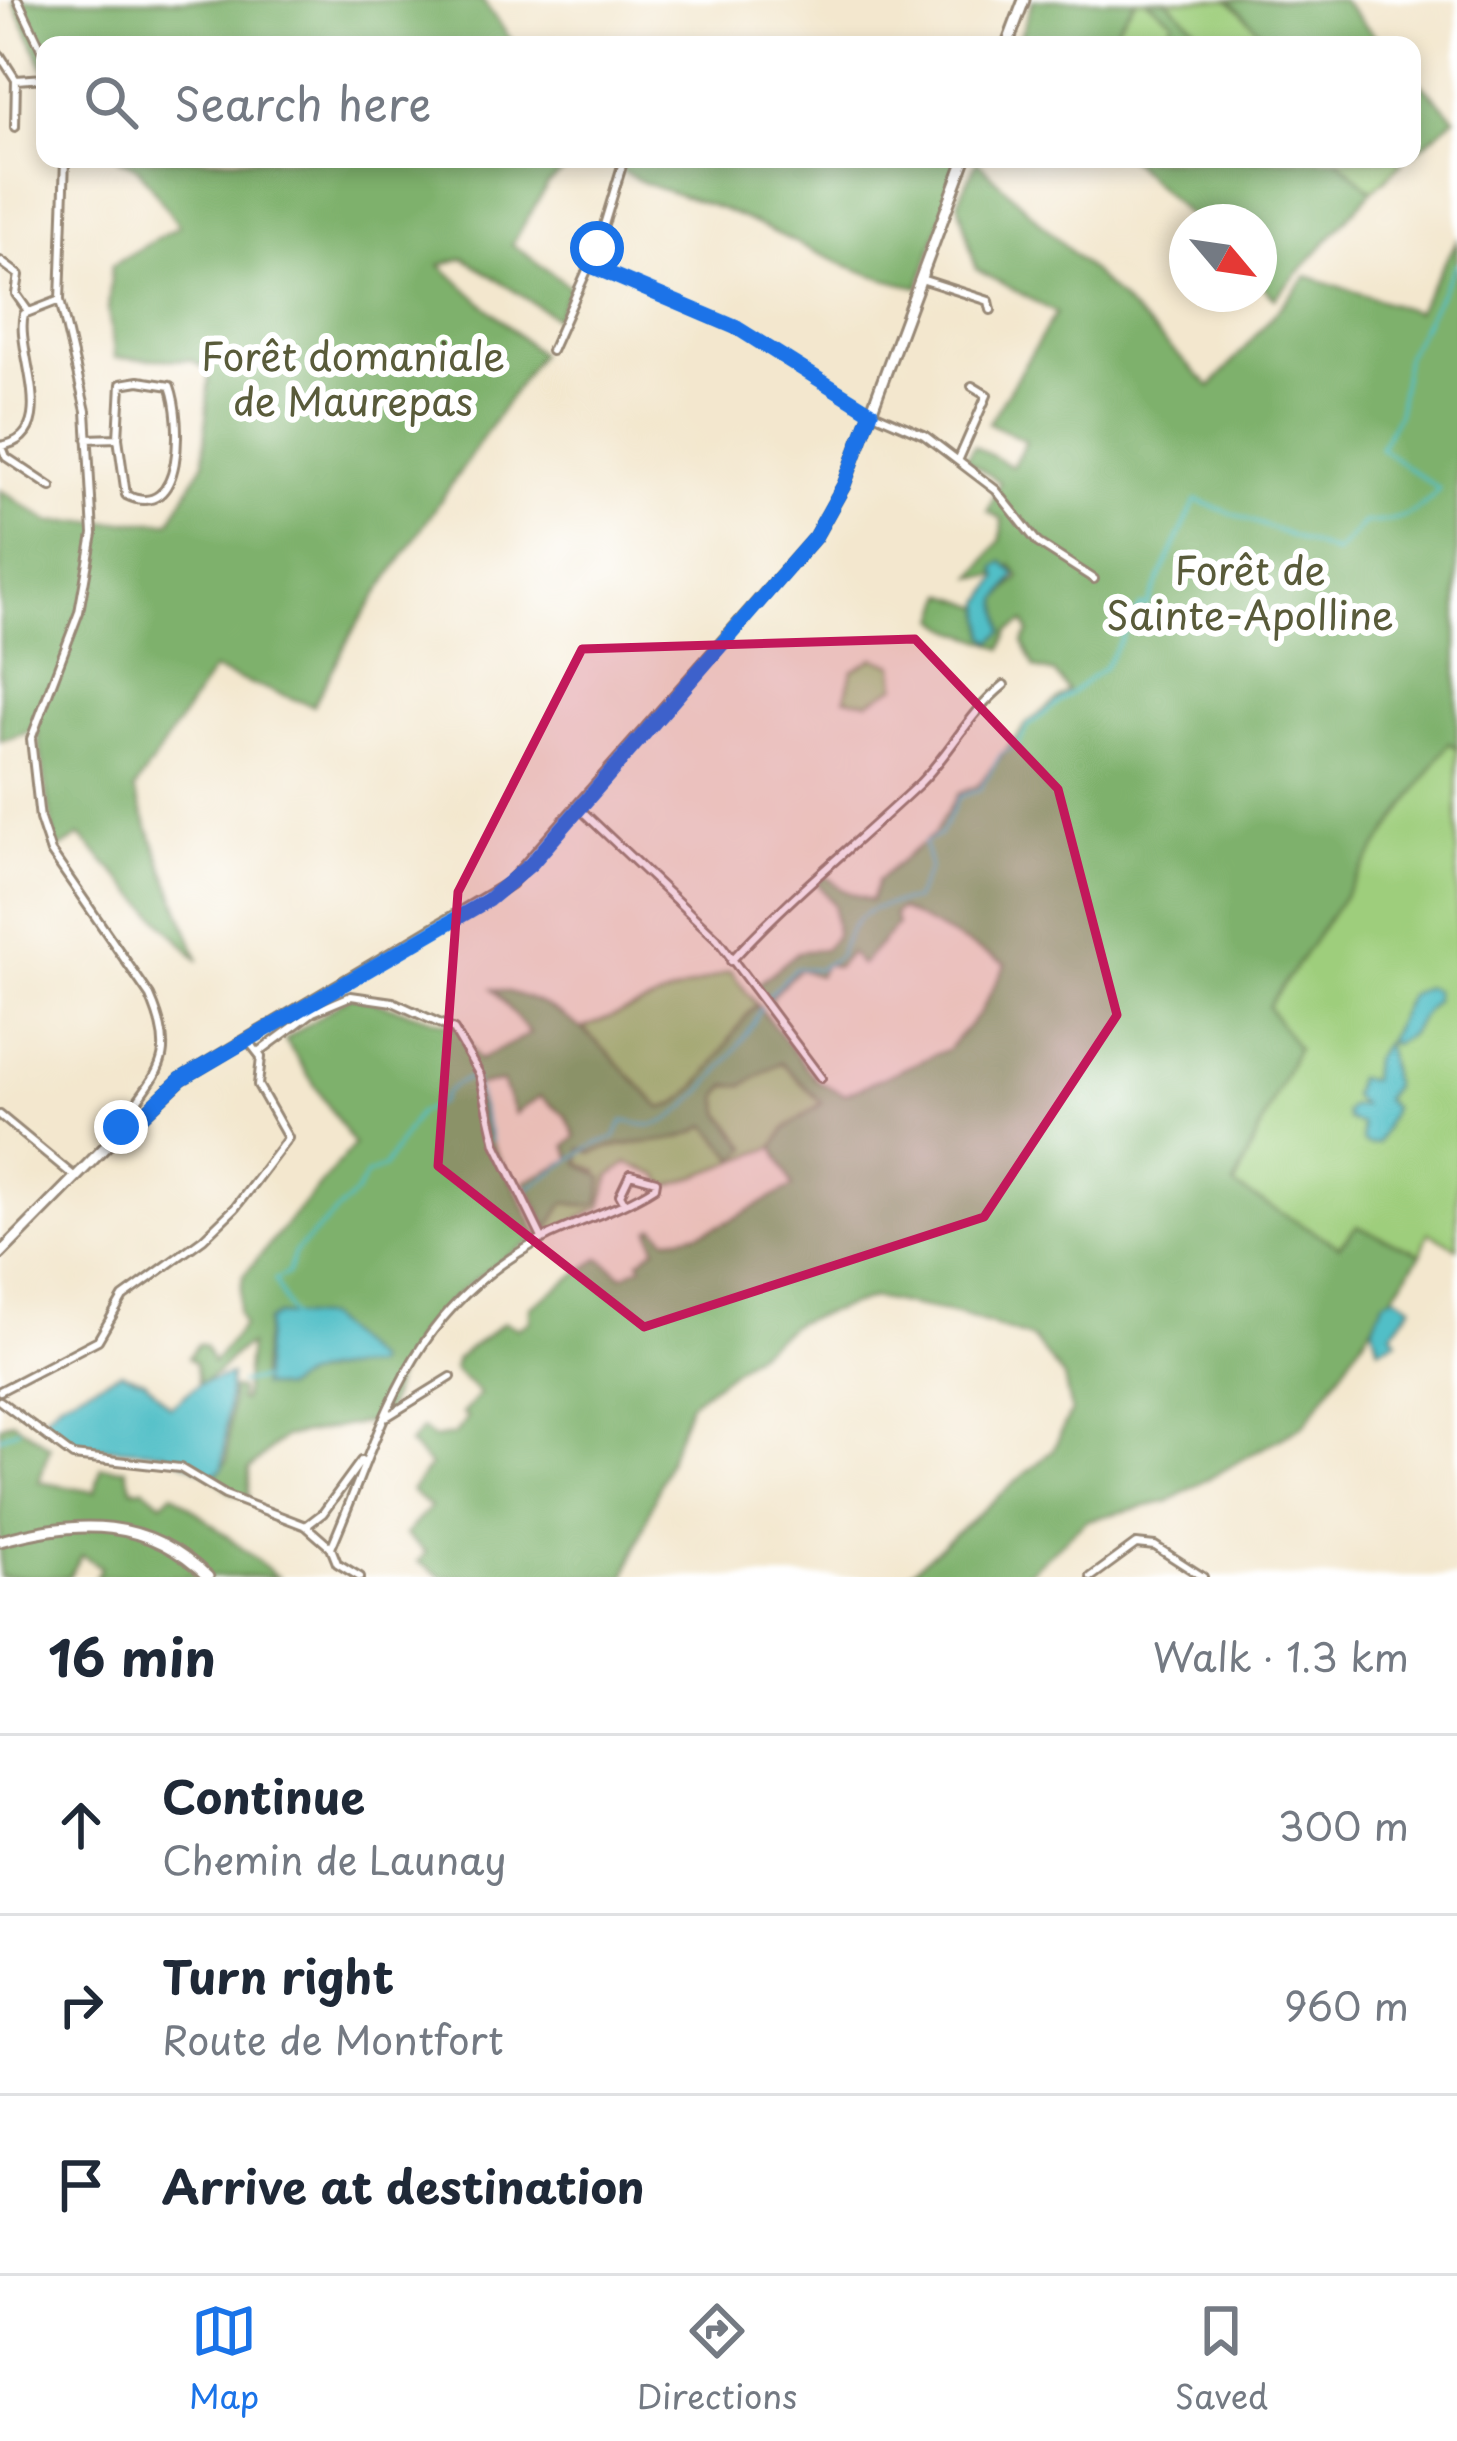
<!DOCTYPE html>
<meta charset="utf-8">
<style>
body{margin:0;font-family:"Playpen Sans",sans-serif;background:#f2f2f3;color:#1f2937}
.compass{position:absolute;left:1169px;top:204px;width:108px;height:108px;border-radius:50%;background:#fff;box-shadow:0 6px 18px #0003;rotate:119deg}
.stop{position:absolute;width:36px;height:36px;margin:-27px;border:9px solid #1a73e8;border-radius:50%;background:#fff}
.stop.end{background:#1a73e8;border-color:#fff;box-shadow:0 3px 12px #0008}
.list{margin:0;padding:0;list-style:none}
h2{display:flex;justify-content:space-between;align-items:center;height:156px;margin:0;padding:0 48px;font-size:51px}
h2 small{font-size:39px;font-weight:400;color:#747a83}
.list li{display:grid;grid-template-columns:78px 1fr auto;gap:36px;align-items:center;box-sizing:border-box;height:180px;padding:0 48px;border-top:3px solid #e0e1e3}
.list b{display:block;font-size:45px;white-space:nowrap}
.list p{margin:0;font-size:39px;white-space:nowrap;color:#747a83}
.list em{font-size:39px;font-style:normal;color:#747a83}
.icon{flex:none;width:66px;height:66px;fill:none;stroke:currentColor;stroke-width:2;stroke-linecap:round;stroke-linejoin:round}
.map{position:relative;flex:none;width:1457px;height:1577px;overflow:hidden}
.search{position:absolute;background:#fff;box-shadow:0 6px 18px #0003;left:36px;right:36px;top:36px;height:132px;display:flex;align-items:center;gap:30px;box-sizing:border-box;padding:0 42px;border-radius:24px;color:#747a83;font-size:45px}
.sheet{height:696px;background:#fff}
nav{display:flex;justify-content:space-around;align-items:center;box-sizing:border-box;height:168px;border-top:3px solid #e0e1e3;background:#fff;font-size:33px;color:#747a83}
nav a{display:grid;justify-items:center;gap:6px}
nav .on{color:#1a73e8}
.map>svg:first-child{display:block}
.green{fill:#9ece7c;stroke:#6c7c4d;stroke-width:3}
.forest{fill:#7eb16c;stroke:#5c6e45;stroke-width:3;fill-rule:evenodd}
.water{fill:#51bfc7;stroke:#467472;stroke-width:3}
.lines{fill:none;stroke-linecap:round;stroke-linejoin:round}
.stream{stroke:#51bfc7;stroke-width:3}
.street-casing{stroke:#978876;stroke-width:12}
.secondary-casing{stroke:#978876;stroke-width:15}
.street{stroke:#fff;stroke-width:6}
.secondary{stroke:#fff;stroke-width:9}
.route{stroke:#1a73e8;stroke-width:15}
.marked{fill:#c2185b;fill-opacity:0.2;stroke:#c2185b;stroke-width:9;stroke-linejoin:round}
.labels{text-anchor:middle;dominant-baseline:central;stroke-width:12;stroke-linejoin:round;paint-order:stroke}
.park-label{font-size:39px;fill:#595b3a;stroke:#fff}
</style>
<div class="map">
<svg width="1457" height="1577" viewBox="0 0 1457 1577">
<rect width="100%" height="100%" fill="#fff"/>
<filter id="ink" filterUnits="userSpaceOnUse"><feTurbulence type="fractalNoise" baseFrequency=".00833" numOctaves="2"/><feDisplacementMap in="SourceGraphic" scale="24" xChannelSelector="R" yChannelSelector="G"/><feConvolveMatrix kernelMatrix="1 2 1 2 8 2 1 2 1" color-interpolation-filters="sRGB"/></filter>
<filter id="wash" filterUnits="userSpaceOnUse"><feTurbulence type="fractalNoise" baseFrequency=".004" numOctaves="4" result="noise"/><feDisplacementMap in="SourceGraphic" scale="48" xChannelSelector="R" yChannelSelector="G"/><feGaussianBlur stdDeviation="2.7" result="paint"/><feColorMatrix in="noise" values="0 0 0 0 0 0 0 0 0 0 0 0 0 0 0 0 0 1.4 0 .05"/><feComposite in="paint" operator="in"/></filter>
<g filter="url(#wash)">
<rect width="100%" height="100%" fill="#f3e7ce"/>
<path class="green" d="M1136 0H1146L1174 20 1164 45H1104Z
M1166 0H1229L1274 45H1215Z
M1337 159H1397L1402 163 1372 191Z
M874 658 894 665 896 686 868 702 845 698 852 671Z
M1449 742 1457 748V1248L1429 1232 1421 1254 1357 1226 1339 1246 1234 1187 1297 1049 1268 1007Z
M730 971 757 1005C727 1032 704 1103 661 1108L583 1028Z
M781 1062 822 1103 786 1129 774 1147 668 1187 658 1175 628 1163 610 1176 601 1207 556 1231 548 1229 564 1202 585 1206 598 1171 579 1162 581 1149 593 1153C629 1137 675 1149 707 1124L736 1159 748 1148 721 1113 719 1094C734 1076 762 1079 781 1062Z"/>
<path class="forest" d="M13 0H482L515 45H45V71Z
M1033 0H1136L1104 45H1017Z
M1146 0H1166L1215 45H1164L1173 20Z
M1229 0H1341L1384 45H1274Z
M1412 74 1455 118 1412 155Z
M118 159H578L548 184 512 244 570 287 556 318 464 258 440 265 539 354 354 629 313 706 213 670 134 790 199 961 80 836 56 851 37 730 0 741V490L50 522H170L204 462 209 372 192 360 115 358 108 310 112 265 179 226 138 168Z
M606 159H961L919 287C849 275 795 239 731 213 689 195 639 189 606 159Z
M1129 159H1337L1372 191 1275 298 1259 282V222H1195Z
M977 161 1211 387 1307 276 1416 312 1457 241V748L1449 743 1268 1007 1297 1048 1234 1186 1339 1246 1357 1226 1421 1254 1305 1424 1169 1501 1087 1520 1023 1577H905L1053 1450 1071 1411 1064 1378 1033 1339 962 1315 873 1298 796 1322 690 1403 625 1577H443L418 1562 426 1552 405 1535 430 1507 411 1491 430 1466 409 1444 422 1429 433 1438 454 1435 468 1418 462 1414 480 1394 453 1369 456 1359 504 1322 517 1328 530 1321V1307L600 1258 623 1276 642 1266 639 1261 656 1248 650 1230 655 1227 666 1238C714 1238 751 1206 793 1187L774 1147 785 1129 822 1103 781 1062 744 1085H727L719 1095 721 1113 748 1148 736 1159 707 1125C674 1150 630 1136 593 1153L581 1149 579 1163 603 1178 599 1202 593 1206 564 1203 548 1229 525 1182 572 1159 566 1146 576 1137 566 1116 540 1096 515 1114 502 1082 473 1086 485 1130 540 1237C482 1269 426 1311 398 1373 392 1388 390 1404 384 1419L284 1437 249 1469V1498L232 1493 207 1472 215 1475 227 1461 232 1388 239 1389V1400L243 1401 249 1345C232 1350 224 1373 199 1384L195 1363 188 1358 198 1344 205 1346 213 1363 243 1325 238 1312 243 1276 354 1145 285 1040 352 995 458 1027 479 1060 530 1034 493 989C570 1001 609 1055 661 1108 704 1102 726 1032 757 1005L817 1081 845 1094 948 1049 980 1013 1006 964 900 909 894 914 897 925 861 965 850 953 837 967 826 964 818 976 799 969 771 997V1006L756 986 798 952 824 949 836 936 834 905 817 882 826 876 843 890 871 901 878 880 934 834 958 794 977 786 1027 724 1068 691 1055 673 1035 668 1023 642 1029 633 1025 622 1009 631 1002 649C982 637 952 634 938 619L946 594 980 606 993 605 1020 577 1011 565 994 576 974 577 1001 539 1002 520 988 511 1000 482 965 459 974 446 1012 467 1026 441 989 423 1056 313 976 269 958 202ZM325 1317 375 1362C335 1368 300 1381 259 1380L267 1321Z
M12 1421 50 1447 39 1482 95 1492 101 1467 126 1469 132 1489 144 1488 162 1503 173 1493 278 1577H95L101 1567 82 1555 69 1577H0V1426Z"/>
<path class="water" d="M1003 562 1016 575 999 600 1004 631 992 642 986 636 983 602 998 578 995 568Z
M1426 987 1435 991V1001C1417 1015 1417 1036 1393 1044L1388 1040 1409 995Z
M1386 1042 1393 1087 1384 1099 1393 1108 1378 1143 1368 1145 1362 1141 1361 1124 1348 1120 1345 1113 1350 1106 1362 1105 1352 1096 1357 1078 1371 1080 1373 1060Z
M1395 1295 1412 1305 1392 1332 1397 1340 1379 1348 1373 1327 1384 1301Z
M277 1315 325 1317 375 1362 374 1367C344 1368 309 1368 283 1389L261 1386 267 1321Z
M121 1372 145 1380 170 1407 199 1384 230 1375 223 1468 214 1475 162 1452 79 1446 40 1421 60 1401Z"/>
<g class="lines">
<path class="stream" d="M767 997 795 968 818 969 839 956C854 911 868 907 914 900L930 868 924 843 940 835 959 797 979 790 1001 754 1018 744 1029 725 1104 668 1141 605 1147 606 1196 500 1336 553 1364 523C1397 522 1418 515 1439 489L1380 448 1398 414 1406 357 1457 263
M528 1188C555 1174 588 1142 615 1138L623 1121C632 1122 643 1126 652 1125 686 1124 747 1038 761 1008
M293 1319 275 1280 288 1273 295 1252 356 1193 367 1175 384 1167 418 1113 440 1103C446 1088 457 1081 473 1078L492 1141
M240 1383 261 1379
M0 1437 19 1429"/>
</g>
</g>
<g filter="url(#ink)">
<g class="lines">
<defs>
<path id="street" d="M18 0 45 57
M0 55 16 80 45 78
M15 127 16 80
M65 159 60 300 86 411 93 534 79 612 31 739 40 819 51 852 150 996C181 1066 152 1073 120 1127
M0 261 19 275 16 294 28 311
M589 265 740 330 871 412 924 435 996 490 1038 543 1094 579
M921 279 989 301 991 310
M551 351 597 248 624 159
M139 381 170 386C182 418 185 524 126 495L118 438 121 384Z
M87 439 118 438
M0 446C63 437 14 350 24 314L60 300
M2 447 6 457 51 487
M958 461 987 395 972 386
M580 809 717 939 821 1078
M731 961C790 896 857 843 920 783 951 752 969 713 1004 685
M259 1052 313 1012 351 996 393 1002 454 1030 480 1075 496 1144 542 1238
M0 1115 75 1177
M0 1391 98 1340 123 1297 203 1239 235 1208 288 1138 258 1085 261 1057 247 1039
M0 1401 73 1456 180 1468 225 1495 306 1526 331 1548 337 1563 360 1577
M388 1416 451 1377
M306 1526 323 1513 361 1461
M331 1548C388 1416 405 1311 546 1237 583 1219 621 1209 655 1187L656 1181 630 1174 620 1195 624 1202
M1091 1577 1136 1544 1155 1546 1203 1577"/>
<path id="secondary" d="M1007 45 1024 0
M122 1128 125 1133 119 1136 116 1130Z
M125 1132 181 1079 510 883 815 537 844 485 965 159
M0 1254 117 1135
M0 1541C78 1519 148 1517 208 1577"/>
</defs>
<use href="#street" class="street-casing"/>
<use href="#secondary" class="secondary-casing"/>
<use href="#street" class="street"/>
<use href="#secondary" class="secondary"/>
</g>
</g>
<g class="lines" filter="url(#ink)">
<path class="route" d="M121 1127 125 1132 181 1079 488 900 531 864 815 537 844 485 871 412 737 328 589 265 597 248"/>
</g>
<path class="marked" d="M915 639 1058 789 1117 1015 984 1217 644 1327 438 1166 458 892 582 649Z"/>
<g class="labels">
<g class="park-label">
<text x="353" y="354">Forêt domaniale<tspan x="353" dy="45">de Maurepas</tspan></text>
<text x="1250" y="568">Forêt de<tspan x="1250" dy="45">Sainte-Apolline</tspan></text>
</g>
</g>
</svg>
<svg class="compass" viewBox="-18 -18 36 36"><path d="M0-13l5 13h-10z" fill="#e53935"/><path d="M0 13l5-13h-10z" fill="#747a83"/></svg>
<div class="stop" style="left:597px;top:248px"></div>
<div class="stop end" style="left:121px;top:1127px"></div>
<div class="search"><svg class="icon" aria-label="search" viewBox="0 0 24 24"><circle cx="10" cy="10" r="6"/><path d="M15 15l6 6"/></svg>Search here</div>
</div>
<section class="sheet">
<h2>16 min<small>Walk · 1.3 km</small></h2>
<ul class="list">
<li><svg class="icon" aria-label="ahead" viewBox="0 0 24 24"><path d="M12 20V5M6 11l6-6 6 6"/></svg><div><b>Continue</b><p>Chemin de Launay</p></div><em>300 m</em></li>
<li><svg class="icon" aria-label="right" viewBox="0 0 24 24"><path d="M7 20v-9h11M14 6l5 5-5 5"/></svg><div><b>Turn right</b><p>Route de Montfort</p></div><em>960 m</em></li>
<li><svg class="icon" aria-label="arrive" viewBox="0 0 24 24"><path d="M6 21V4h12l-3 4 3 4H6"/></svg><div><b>Arrive at destination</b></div></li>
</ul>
</section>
<nav>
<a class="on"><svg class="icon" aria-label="map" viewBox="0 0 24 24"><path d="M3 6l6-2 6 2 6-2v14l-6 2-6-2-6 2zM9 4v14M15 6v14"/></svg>Map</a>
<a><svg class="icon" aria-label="directions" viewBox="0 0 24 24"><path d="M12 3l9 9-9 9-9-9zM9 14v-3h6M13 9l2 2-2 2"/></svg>Directions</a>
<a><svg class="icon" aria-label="saved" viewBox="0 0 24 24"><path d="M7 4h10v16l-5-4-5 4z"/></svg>Saved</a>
</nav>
